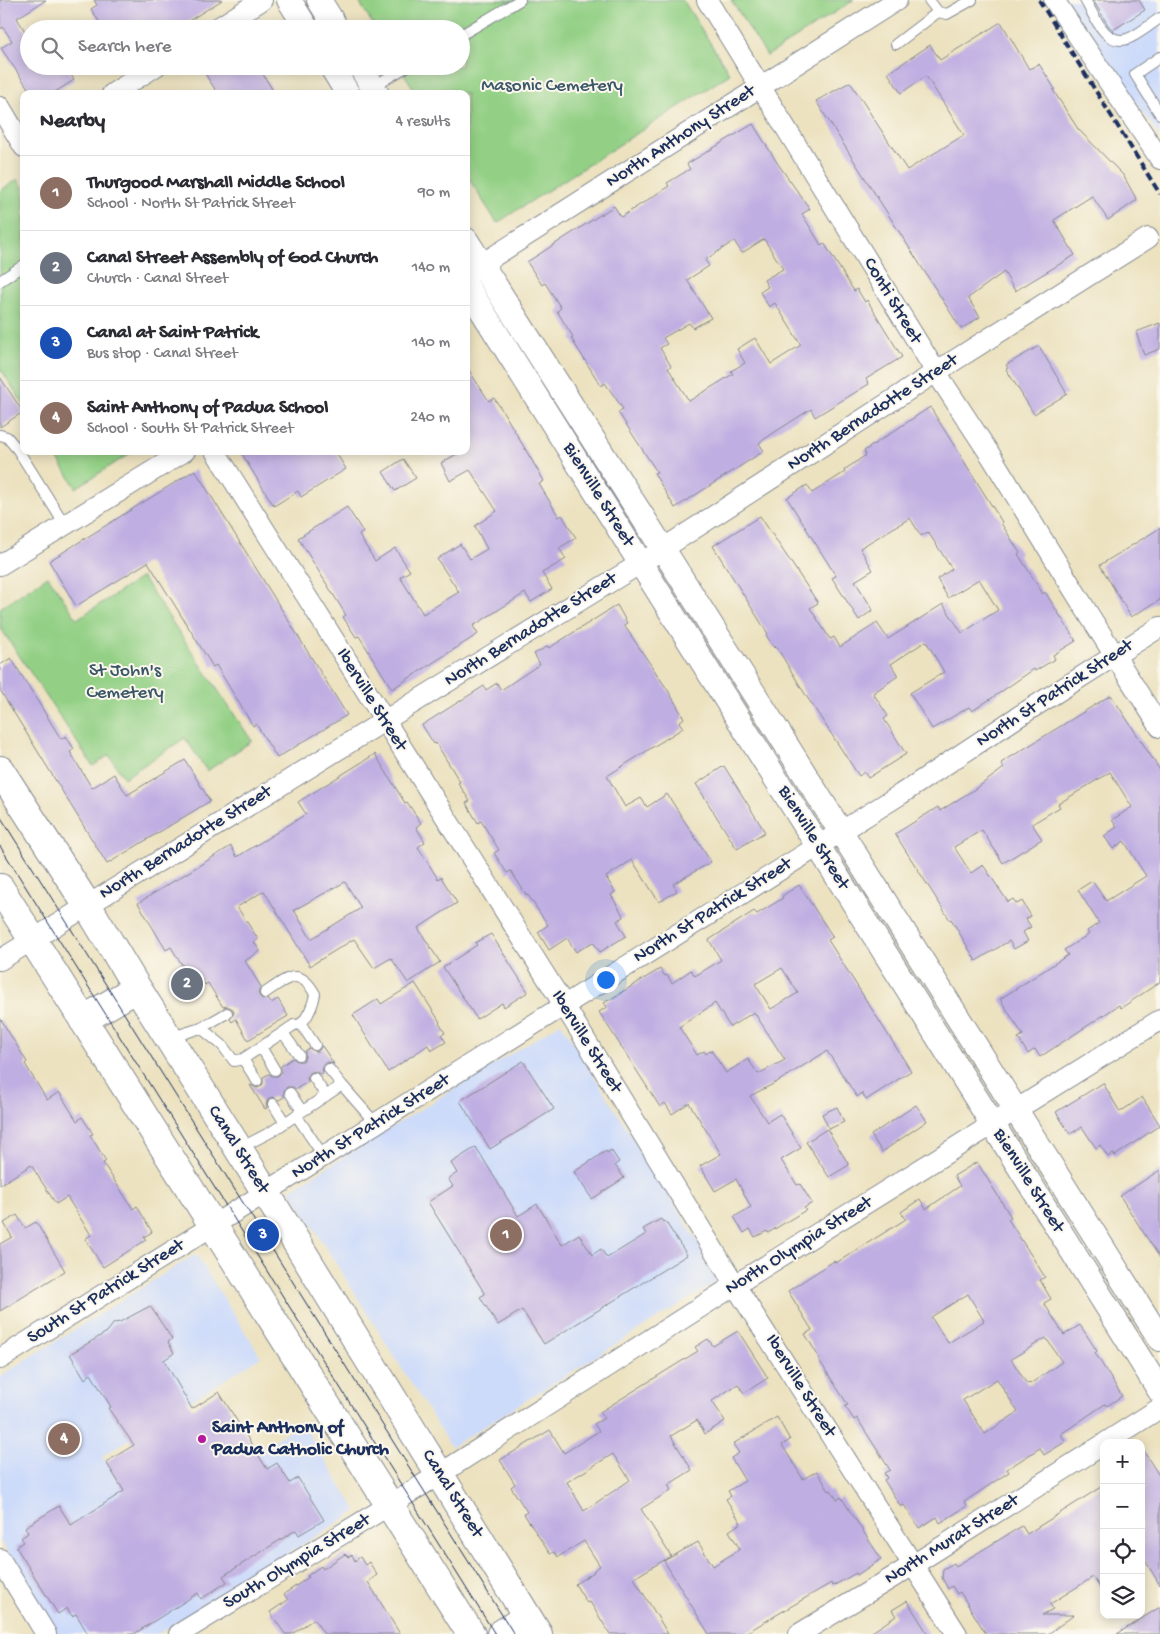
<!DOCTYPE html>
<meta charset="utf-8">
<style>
body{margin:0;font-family:"Gochi Hand",sans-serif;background:#f2f2f3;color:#2b2b33}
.controls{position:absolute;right:15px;bottom:15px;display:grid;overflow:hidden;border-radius:10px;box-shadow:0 2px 12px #0003}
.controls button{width:45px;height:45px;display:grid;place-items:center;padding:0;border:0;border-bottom:1px solid #e1e1e2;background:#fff;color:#2b2b33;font:25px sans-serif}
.you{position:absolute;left:605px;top:979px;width:18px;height:18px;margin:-12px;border:4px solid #fff;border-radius:50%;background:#1a73e8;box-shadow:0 0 0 8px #1a73e833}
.badge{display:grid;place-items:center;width:32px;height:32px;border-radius:50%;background:#1a73e8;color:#fff;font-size:16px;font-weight:700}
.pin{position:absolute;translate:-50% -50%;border:2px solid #fff;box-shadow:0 1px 5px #0006}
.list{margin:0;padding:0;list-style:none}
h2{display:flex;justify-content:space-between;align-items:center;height:65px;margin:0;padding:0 20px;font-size:21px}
h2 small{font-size:16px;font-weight:400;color:#7c7c81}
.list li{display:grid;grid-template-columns:32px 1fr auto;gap:15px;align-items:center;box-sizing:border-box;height:75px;padding:0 20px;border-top:1px solid #e1e1e2}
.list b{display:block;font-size:19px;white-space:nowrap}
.list p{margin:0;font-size:16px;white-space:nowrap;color:#7c7c81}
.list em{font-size:16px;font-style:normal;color:#7c7c81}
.icon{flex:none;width:28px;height:28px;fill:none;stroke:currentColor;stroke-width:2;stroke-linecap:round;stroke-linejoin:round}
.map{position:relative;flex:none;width:1160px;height:1634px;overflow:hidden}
.search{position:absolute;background:#fff;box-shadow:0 2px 12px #0003;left:20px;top:20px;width:450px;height:55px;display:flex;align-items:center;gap:12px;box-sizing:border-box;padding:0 18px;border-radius:28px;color:#7c7c81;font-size:19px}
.panel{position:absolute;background:#fff;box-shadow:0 2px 12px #0003;left:20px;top:90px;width:450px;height:365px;border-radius:10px}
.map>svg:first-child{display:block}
.built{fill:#cddbfa}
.green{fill:#93d085;stroke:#578072}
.building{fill:#bfaee2;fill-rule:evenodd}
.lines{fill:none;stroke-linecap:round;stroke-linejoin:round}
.service-casing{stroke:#84888f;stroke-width:12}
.minor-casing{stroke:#84888f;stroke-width:22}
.tertiary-casing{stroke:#84888f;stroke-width:26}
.primary-casing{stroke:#84888f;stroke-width:30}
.service{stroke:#fff;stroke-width:10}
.minor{stroke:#fff;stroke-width:20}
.tertiary{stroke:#fff;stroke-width:24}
.primary{stroke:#fff;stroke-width:28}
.tram{stroke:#1b2f5e;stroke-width:1}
.rail{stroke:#1b2f5e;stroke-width:4;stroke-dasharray:8 4;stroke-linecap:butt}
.poi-dot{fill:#b5179e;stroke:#fbf7ec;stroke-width:2}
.labels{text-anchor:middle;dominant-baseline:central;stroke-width:4;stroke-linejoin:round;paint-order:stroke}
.park-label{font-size:19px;fill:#395768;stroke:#fbf7ec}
.street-label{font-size:19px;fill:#1b2f5e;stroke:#fbf7ec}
.poi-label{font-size:19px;font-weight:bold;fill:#1b2f5e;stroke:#fbf7ec;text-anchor:start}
</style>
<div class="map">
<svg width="1160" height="1634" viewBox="0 0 1160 1634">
<rect width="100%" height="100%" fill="#fbf7ec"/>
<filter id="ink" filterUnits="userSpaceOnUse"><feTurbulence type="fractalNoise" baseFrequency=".02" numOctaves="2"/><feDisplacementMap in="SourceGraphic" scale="10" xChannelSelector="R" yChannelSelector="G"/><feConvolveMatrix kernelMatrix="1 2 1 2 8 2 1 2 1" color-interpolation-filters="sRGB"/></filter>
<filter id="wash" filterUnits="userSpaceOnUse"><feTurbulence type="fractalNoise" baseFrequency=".0096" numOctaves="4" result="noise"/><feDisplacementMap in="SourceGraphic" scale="20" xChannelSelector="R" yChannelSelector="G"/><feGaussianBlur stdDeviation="1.12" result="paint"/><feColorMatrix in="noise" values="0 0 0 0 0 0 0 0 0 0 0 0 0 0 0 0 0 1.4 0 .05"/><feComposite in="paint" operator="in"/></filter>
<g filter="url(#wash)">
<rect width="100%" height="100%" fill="#ece2c0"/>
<path class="built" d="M1065 0H1160V138Z
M561 1023 721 1279 451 1447 290 1190Z
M196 1254 261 1357 102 1456 106 1462 143 1521 302 1423 357 1511 158 1634H58L0 1541V1376Z"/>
<path class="green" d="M358 0H683L730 74 497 223 466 174V94H417L399 66H461V29H376Z
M731 0H854L767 56Z
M18 179 24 189V405L2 371H0V191Z
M53 451H134L76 488Z
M48 576 77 619 142 577 252 741 207 771 185 738 124 778 109 755 93 766 0 627V608Z"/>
<g id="blocks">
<path class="building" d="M0 0H46L17 18 26 33 29 31V66H66L74 80 52 94H32L1 48 12 41 3 27 0 29Z
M94 0H222L176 29H104L91 9 97 5Z
M1093 0H1139L1145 10 1113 30 1108 25Z
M1001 22 1029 69 1039 64 1055 89 1053 90 1078 129 1123 175 1137 200 1108 220 1092 196 1054 220 1075 255 1015 291 1004 272 968 298 980 317 961 329 816 101 850 82 907 170 964 135 926 76 901 93 888 73 930 45 940 60Z
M214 66H258L275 94H218L204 72Z
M753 124 778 164 810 209 802 214 821 245 824 243 854 291 857 289 865 302 867 300 902 357 866 379 869 384 815 417 811 409 775 432 759 443 764 451 675 508 654 473 657 472 618 412 623 409 605 383 601 386 571 338 573 337 557 311 561 308 545 283 542 285 527 262 614 206 621 217 669 186 667 183 690 169 687 164ZM764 239 783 269 764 280 768 287 760 292 769 307 775 303 801 345 771 364 755 338 737 349 745 363 731 371 733 374 689 401 668 368 671 366 660 348 667 344 663 338 689 323 693 328 711 318 687 280 709 266 705 260 734 241 742 253Z
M1160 323V349L1144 355 1136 332Z
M1039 346 1067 394 1034 414 1006 369 1008 368 1006 365Z
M466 366 489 401 494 398 504 413 544 481 539 484 559 517 562 515 576 538 559 548 566 559 542 573 552 589 531 602 525 593 473 626 478 634 392 689 359 636 356 637 343 617 346 615 298 538 347 507 363 532 359 535 375 561 395 548 410 571 400 577 423 614 459 592 437 559 460 544 470 559 487 549 475 526 497 511 470 470 450 481 441 463 462 451H466Z
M0 377 23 412 0 427Z
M930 407 1002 522 1001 523 1020 553 1018 554 1043 594 1045 592 1076 641 1053 655 1055 659 1035 671 1034 669 992 698 972 711 969 707 932 729 910 693 944 672 926 641 891 664 898 676 873 693 888 716 884 719 906 754 868 778 864 772 859 776 805 694 776 646 774 648 766 635 768 634 713 546 760 516 818 603 810 608 830 639 834 637 840 647 877 623 888 639 943 604 962 633 998 610 979 579 948 598 937 579 952 569 928 532 921 536 910 518 860 548 873 570 855 581 873 610 859 620 832 578 836 576 787 498 807 485 812 493 845 472 844 470 866 455 864 451Z
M240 451H335L346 469 301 497 298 491 274 506Z
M403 459 416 478 395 491 383 472Z
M195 470 347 715 277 758 256 724 253 726 216 665 213 667 148 562 76 606 49 561Z
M1160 528V600L1131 617 1100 565Z
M617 605 627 623 624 625 669 692 684 718 679 722 683 728 607 776 625 807 641 798 647 807 667 794 711 862 673 884 677 891 659 902 632 860 606 877 615 892 611 895 624 917 617 921 626 936 600 952 593 942 576 952 567 938 549 950 538 932 548 925 528 895 527 896 511 871 507 873 494 853 499 850 481 821 478 823 466 803 470 801 458 783 460 782 436 743 434 744 422 725 484 686 486 690 497 683 501 690 540 664 534 654 548 646 549 648Z
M11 658 61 739 66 736 74 749 70 752 92 788 114 774 127 795 185 760 210 801 107 864 0 690V665Z
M1111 695 1160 770V982L1121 1008 1119 1005 1040 1057 1035 1049 1028 1054 1018 1038 1023 1035 1000 999 1068 955 1064 950 1089 934 1087 931 1099 923 1078 890 1092 881 1106 901 1146 876 1124 841 1113 849 1104 836 1117 827 1112 820 1132 807 1110 772 1058 804 1060 807 1032 824 1042 839 1003 863 982 830 954 847 971 873 983 865 1008 902 1013 899 1017 904 1022 901 1031 916 1026 919 1031 927 1023 932 1028 941 1014 949 1009 941 976 961 951 919 950 920 895 834 938 807 940 811 978 787 1004 768 1001 763Z
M375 754 405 803 407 802 421 823 416 827 425 842 418 847 438 879 441 877 457 903 418 928 440 962 408 983 391 958 374 968 354 939 310 966 264 891 237 907 258 939 254 942 260 951 245 961 261 987 258 993 260 997 262 999H268L271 1003 278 999 288 1016 248 1040 236 1019 232 1022 230 1019 234 1013 233 1009 227 1006 223 1007 208 983 205 985 197 973 192 976 187 966 184 968 171 947 166 950 138 903 231 846 237 857 287 826 306 814 298 802ZM345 882 361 908 311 939 294 910Z
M724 766 765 832 737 849 696 784Z
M799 885 833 937 828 940 911 1071 866 1100 862 1093 857 1097 827 1051 777 1082 750 1096 767 1122 780 1114 801 1148 781 1160 797 1185 800 1184 812 1203 804 1208 806 1210 768 1233 767 1231 755 1237 750 1229 744 1233 734 1217 751 1207 736 1179 715 1191 700 1166 721 1154 689 1103 672 1114 665 1103 660 1107 599 1012 607 1007 604 1003 660 969 665 976 667 975 672 983 691 970 695 976 721 960 709 940 754 911 757 914 783 898 782 896ZM782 968 798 993 771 1009 755 984ZM715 1003 730 1027 754 1012 785 1060 758 1074 748 1059 726 1073 711 1050 706 1054 704 1051 697 1055 679 1027Z
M491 934 528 992 504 1007 502 1003 477 1019 443 967 477 945 475 943Z
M415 983 440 1022 439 1023 445 1033 441 1035 446 1042 431 1051 428 1045 388 1072 353 1015 378 999 381 1004Z
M0 1018 27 1062 25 1064 47 1100 59 1092 77 1121 82 1117 93 1134 90 1135 106 1161 103 1163 133 1209 137 1206 152 1232 144 1237 146 1240 103 1267 85 1239 91 1235 67 1197 56 1204 31 1165 0 1185Z
M322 1046 334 1064 328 1062 325 1063 322 1067 323 1072 320 1074 314 1071 310 1073 307 1078 308 1082 296 1089 293 1087H287L284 1090V1097L279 1100 273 1097 269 1098 266 1104 267 1108 265 1109 250 1085 257 1088 260 1087 263 1084V1077L269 1074 272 1076H278L281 1073V1066L293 1058 297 1061H303L305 1057V1051L309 1048 316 1052 319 1050Z
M523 1061 554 1109 490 1149 460 1101Z
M1103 1083 1120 1112 1142 1097 1160 1125 1115 1156 1113 1153 1108 1157 1100 1145 1096 1148 1082 1127 1070 1134 1056 1112Z
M916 1105 927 1121 882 1152 871 1135Z
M837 1107 844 1122 829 1129 822 1114Z
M827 1129 849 1165 829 1177 806 1142Z
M476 1147 518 1216 537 1204 562 1245 579 1234 592 1255 601 1249 607 1258 646 1234 643 1229 661 1219 663 1222 665 1221 687 1255 544 1344 522 1310 498 1325 480 1297 485 1294 428 1202 453 1186 448 1179 457 1173 451 1163Z
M611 1150 619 1162 615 1165 624 1178 592 1199 574 1172 606 1151 607 1153Z
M977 1162 1011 1217 1008 1219 1045 1277 1040 1280 1051 1299 1044 1303 1064 1335 1080 1325 1097 1351 1095 1353 1122 1396 1107 1406 1105 1404 1061 1434 1065 1442 1044 1455 1040 1448 1007 1469 1009 1472 964 1502 967 1506 940 1523 937 1517 919 1528 904 1505 901 1507 884 1480 887 1478 884 1473 890 1470 857 1418 854 1420 845 1406 848 1405 819 1360 820 1359 805 1334 812 1330 788 1291 834 1261 836 1263 906 1219 901 1212 920 1199 926 1209 960 1186 954 1176ZM968 1294 984 1321 948 1343 931 1317ZM1046 1338 1062 1362 1030 1384 1029 1383 1027 1384 1011 1359ZM997 1379 1018 1412 985 1434 963 1400Z
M1160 1170V1258L1120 1196Z
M17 1215 25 1228 36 1222 65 1271 0 1311V1244L12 1237 4 1223Z
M150 1306 172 1339 168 1342 174 1353 164 1360 192 1409 219 1392 267 1469 277 1463 290 1483 298 1478 324 1520 299 1535 296 1530 223 1576 227 1582 201 1599 198 1593 134 1634H88L76 1614 72 1616 67 1608 58 1614 16 1547 24 1542 21 1538 28 1533 25 1527 59 1506 71 1525 124 1491 106 1462 134 1445 108 1408 111 1407 91 1374 85 1379 70 1354 107 1332 114 1323 120 1322Z
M738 1331 768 1378 744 1393 738 1384 712 1401 725 1421 705 1434 697 1420 671 1436 692 1470 668 1485 671 1490 641 1509 671 1556 634 1578 668 1634H610L590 1602 587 1603 575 1584 594 1572 593 1571 600 1566 584 1541 558 1557 554 1552 550 1554 524 1514 527 1512 511 1487 515 1484 500 1460 550 1430 564 1453 599 1431 594 1424 604 1418 600 1412 698 1351 695 1347 708 1339 713 1346ZM613 1454 630 1480 584 1511 567 1482Z
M777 1417 790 1440 782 1445 803 1479 817 1471 829 1491 831 1490 837 1500 841 1497 881 1559 857 1575 856 1573 833 1586 831 1583 744 1634H709L664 1561 698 1542 713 1566 740 1549 729 1531 741 1523 726 1499 731 1496 728 1491 745 1481 731 1458 739 1453 733 1444Z
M1141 1447 1160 1477V1585L1141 1554Z
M1104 1485V1594L1093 1577 1050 1604 1053 1609 1042 1615H1074L1048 1634H986L960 1592 957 1594 952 1586 948 1589 942 1578 943 1569 954 1563 956 1566 1022 1526 1027 1534Z
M345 1554 348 1557 352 1555 355 1561 360 1557 365 1565 369 1562 377 1575 368 1582 400 1634H324L314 1619 292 1634H285L270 1612 288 1600 284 1594 309 1577 307 1576 321 1566 323 1569Z
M907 1601 928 1634H869L896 1616 892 1610Z
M1160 1607V1634H1117Z"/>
</g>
</g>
<g filter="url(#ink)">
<use href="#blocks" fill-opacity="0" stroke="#84888f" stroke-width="1"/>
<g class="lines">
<defs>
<path id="service" d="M929 0 938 12 947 14 972 0
M1085 0C1094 15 1105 46 1127 39 1137 36 1151 24 1160 18
M461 35 520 0
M896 44 938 12
M1160 57 1135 74 1160 114
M372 87 408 66
M0 281 24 265
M0 435 7 437 18 450 65 525
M301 1024 315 1045
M201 1028 227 1013
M283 1033 299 1055
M169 1038 201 1028 222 1045 234 1061 243 1059 294 1025 301 1024C309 1015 313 1006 315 994 299 965 286 979 265 993
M261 1047 275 1070
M243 1059 257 1081
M329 1069 342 1085
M314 1078 326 1096
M290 1093 302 1111
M273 1104 285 1123
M296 1115 324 1157
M238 1149 271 1132 342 1085 376 1124"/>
<path id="minor" d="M707 0 936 372 991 456 1091 618 1160 727
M1054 0 1160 159
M216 29 262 0
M112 94 156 66
M0 107 24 147
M466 274 897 0
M215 451 564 1005 735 1285 957 1634
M0 565 185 451
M0 960 384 721 641 563 936 372 1148 238
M0 1359 901 794 1016 718 1160 627
M1105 1443 1160 1408
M0 1559 46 1634
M179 1634 440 1474 735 1285 1160 1020
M799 1634 913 1565 1104 1444"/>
<path id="tertiary" d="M289 0 307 29
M319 0 337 29
M331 66 348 94
M360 66 377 94
M466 240 663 549 1160 1339
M466 285 1160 1391"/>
<path id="primary" d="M0 770 87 905 137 988 253 1172 538 1634
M0 888 471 1634
M83 1020 137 988
M501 1634 527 1617"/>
</defs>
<use href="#service" class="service-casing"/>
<use href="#minor" class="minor-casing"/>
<use href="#tertiary" class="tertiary-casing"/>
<use href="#primary" class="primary-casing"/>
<use href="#service" class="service"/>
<use href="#minor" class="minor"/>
<use href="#tertiary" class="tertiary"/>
<use href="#primary" class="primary"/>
<path class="tram" d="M0 816 514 1634
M0 846 495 1634"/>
<path class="rail" d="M1039 0 1160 194"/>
</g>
</g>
<circle class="poi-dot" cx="202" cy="1439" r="5"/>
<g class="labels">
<g class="park-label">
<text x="552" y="86">Masonic Cemetery</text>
<text x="125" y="671">St John's<tspan x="125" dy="22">Cemetery</tspan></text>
</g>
<g class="street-label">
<text transform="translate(681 137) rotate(-33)">North Anthony Street</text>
<text transform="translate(892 301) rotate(59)">Conti Street</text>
<text transform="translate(873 413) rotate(-33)">North Bernadotte Street</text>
<text transform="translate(598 495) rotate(58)">Bienville Street</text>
<text transform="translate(531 630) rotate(-32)">North Bernadotte Street</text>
<text transform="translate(1055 694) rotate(-33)">North St Patrick Street</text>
<text transform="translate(371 700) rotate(58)">Iberville Street</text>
<text transform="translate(813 838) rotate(58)">Bienville Street</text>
<text transform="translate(186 843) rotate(-32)">North Bernadotte Street</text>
<text transform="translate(713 911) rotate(-32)">North St Patrick Street</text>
<text transform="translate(586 1042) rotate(58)">Iberville Street</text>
<text transform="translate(371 1127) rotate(-32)">North St Patrick Street</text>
<text transform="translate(238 1150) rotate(58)">Canal Street</text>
<text transform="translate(1028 1181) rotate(58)">Bienville Street</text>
<text transform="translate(799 1246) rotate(-32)">North Olympia Street</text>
<text transform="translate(106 1292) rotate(-32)">South St Patrick Street</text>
<text transform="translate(800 1386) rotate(58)">Iberville Street</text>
<text transform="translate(452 1494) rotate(58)">Canal Street</text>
<text transform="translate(952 1540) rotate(-32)">North Murat Street</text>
<text transform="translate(297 1562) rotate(-31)">South Olympia Street</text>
</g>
<g class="poi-label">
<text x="212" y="1428">Saint Anthony of<tspan x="212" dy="22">Padua Catholic Church</tspan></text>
</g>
</g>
</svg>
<div class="controls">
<button>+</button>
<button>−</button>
<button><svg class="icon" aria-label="locate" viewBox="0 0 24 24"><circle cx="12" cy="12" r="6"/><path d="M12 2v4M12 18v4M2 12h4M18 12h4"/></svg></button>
<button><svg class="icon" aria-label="layers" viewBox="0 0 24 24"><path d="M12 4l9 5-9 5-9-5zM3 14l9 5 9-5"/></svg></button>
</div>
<div class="you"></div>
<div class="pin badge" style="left:506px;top:1235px;background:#8d6e63">1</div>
<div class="pin badge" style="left:187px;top:984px;background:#6b7280">2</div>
<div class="pin badge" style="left:263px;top:1235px;background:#1a4fb4">3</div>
<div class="pin badge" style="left:64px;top:1439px;background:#8d6e63">4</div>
<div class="search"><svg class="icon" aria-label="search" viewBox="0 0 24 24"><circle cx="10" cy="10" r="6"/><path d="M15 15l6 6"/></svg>Search here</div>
<section class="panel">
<h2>Nearby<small>4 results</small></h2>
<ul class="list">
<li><span class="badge" style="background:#8d6e63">1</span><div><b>Thurgood Marshall Middle School</b><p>School · North St Patrick Street</p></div><em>90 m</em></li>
<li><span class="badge" style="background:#6b7280">2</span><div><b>Canal Street Assembly of God Church</b><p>Church · Canal Street</p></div><em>140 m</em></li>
<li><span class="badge" style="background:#1a4fb4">3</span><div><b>Canal at Saint Patrick</b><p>Bus stop · Canal Street</p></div><em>140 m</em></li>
<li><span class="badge" style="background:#8d6e63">4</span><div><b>Saint Anthony of Padua School</b><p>School · South St Patrick Street</p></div><em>240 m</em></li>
</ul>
</section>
</div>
